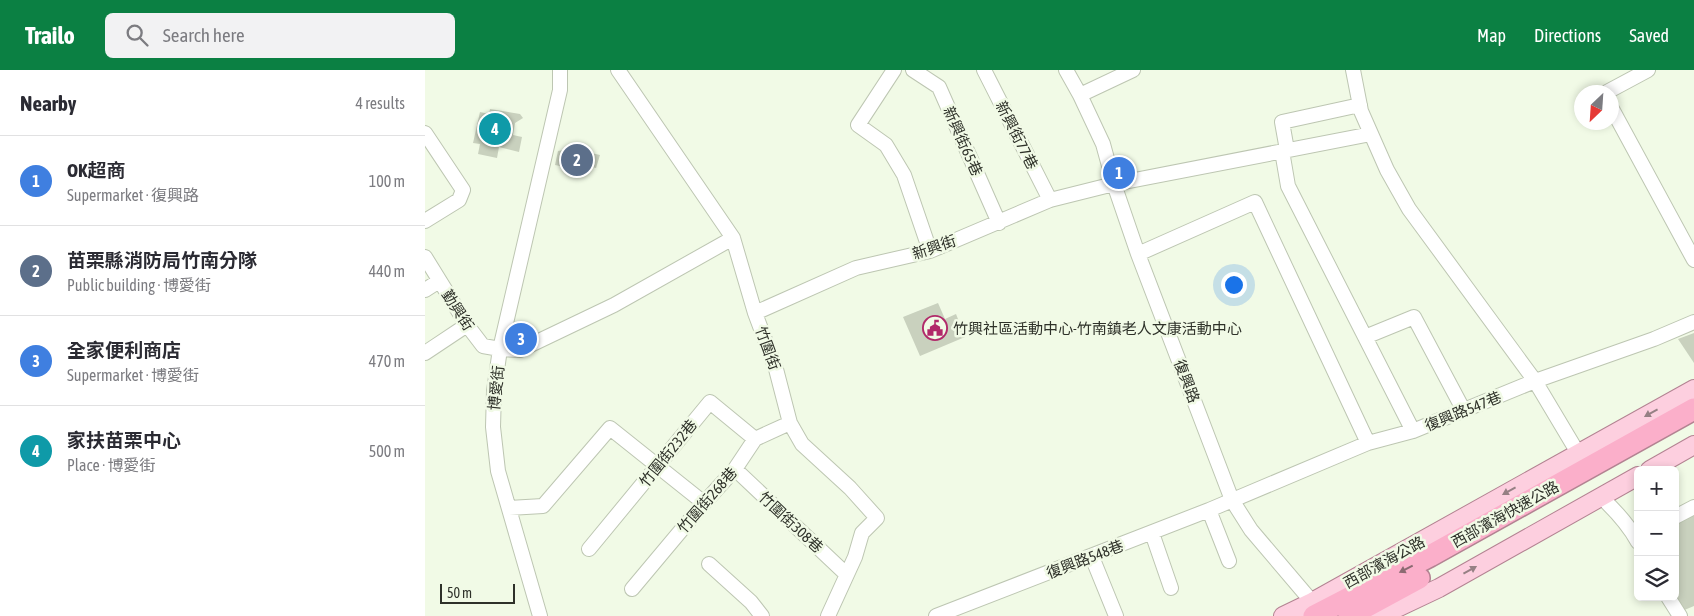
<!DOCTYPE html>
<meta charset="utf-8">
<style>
body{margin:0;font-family:"Asap Condensed","Noto Sans TC",sans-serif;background:#f2f2f3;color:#2b2b33}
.controls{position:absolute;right:15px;bottom:15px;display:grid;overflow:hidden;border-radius:8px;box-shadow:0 2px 8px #0003}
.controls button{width:45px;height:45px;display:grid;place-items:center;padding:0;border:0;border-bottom:1px solid #e1e1e2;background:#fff;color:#2b2b33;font:25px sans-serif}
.compass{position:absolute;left:1149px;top:15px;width:45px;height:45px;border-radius:50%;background:#fff;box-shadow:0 2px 8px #0003;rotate:205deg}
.scale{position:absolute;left:15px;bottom:12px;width:75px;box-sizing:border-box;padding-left:5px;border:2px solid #2e3129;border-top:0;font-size:14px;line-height:18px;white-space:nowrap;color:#2e3129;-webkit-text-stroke:4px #f1fae6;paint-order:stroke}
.you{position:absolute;left:808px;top:214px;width:18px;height:18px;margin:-12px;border:4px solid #fff;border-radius:50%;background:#1a73e8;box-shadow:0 0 0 8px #1a73e833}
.badge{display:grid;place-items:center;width:32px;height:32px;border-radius:50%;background:#0b8043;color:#fff;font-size:16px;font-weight:700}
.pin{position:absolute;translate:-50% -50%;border:2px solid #fff;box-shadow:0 1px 5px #0006}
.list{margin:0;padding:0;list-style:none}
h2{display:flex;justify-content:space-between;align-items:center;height:65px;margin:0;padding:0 20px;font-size:21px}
h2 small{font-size:16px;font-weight:400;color:#7c7c81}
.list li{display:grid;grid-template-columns:32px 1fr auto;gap:15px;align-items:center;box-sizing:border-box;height:90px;padding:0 20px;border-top:1px solid #e1e1e2}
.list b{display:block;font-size:19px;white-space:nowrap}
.list p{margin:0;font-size:16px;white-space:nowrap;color:#7c7c81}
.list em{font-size:16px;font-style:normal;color:#7c7c81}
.icon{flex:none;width:28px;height:28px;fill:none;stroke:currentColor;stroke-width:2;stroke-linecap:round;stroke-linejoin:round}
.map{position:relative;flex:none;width:1269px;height:546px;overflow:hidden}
header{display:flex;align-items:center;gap:30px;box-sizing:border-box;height:70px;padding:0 25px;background:#0b8043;color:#fff}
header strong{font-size:24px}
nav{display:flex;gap:28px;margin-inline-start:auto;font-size:18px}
.search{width:350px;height:45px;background:#f2f2f3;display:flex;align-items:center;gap:12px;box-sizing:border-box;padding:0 18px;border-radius:8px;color:#7c7c81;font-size:19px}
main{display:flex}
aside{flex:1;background:#fff}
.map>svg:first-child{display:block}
.building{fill:#c9d1be}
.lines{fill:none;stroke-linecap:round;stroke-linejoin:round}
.minor-casing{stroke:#bdc6b2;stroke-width:16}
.major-casing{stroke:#b38392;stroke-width:20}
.highway-casing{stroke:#b38392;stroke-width:24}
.minor{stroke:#fff;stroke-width:14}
.major{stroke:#fdcfdf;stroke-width:18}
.highway{stroke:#fbafca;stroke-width:21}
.oneway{fill:#968084}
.oneway2{fill:#8a6a71}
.labels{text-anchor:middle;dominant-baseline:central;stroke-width:5;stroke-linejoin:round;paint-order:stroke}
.street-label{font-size:15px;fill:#2e3129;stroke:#f1fae6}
.poi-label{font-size:15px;fill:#2e3129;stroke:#f1fae6;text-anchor:start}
</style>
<header>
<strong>Trailo</strong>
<div class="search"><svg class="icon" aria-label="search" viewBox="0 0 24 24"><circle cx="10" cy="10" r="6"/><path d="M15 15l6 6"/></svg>Search here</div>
<nav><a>Map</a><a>Directions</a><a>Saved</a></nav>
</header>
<main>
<aside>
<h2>Nearby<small>4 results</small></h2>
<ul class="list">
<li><span class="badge" style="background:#3f7fe0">1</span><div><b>OK超商</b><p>Supermarket · 復興路</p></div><em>100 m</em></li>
<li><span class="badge" style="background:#5c6f8a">2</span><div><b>苗栗縣消防局竹南分隊</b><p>Public building · 博愛街</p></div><em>440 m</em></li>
<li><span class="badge" style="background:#3f7fe0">3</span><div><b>全家便利商店</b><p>Supermarket · 博愛街</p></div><em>470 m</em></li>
<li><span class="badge" style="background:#0f9aa8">4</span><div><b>家扶苗栗中心</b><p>Place · 博愛街</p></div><em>500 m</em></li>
</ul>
</aside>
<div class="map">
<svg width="1269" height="546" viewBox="0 0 1269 546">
<rect width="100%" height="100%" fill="#f1fae6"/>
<path class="building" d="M65 39 95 44 98 48 90 53 88 65 97 67 94 82 74 77 72 88 53 84 55 74 48 73 55 42 64 44Z
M138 80H153L175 85 171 98 166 97 165 102 130 95 133 81Z
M513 233 520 249 531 244 540 267 495 286 478 247Z
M1269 263V293L1253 269Z
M1269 438V536L1257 541 1250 527V452Z"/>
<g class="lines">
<defs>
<path id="minor" d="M193 0 308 168 330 243 351 299 365 353 377 374 425 418 452 448 437 463 430 487 403 546
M469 0 433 55 461 75 479 105 505 181
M488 0 514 17 574 153
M559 0 625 130
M641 0 655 25 678 74 689 114 713 184 807 430 826 460 894 540
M928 0 936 41 962 100 984 139 1110 311 1153 383
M1182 22 1223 0
M655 25 708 0
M1186 37 1269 190
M0 63 38 120 34 130 0 151
M862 80 857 52 935 35
M857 81 863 116 988 361
M713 184 830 132 943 373
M0 187 42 255 58 276 75 279 95 280 189 235 308 168
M0 220 14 211
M330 243 431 198 505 181 625 130 689 114 946 64
M940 267 989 247 1039 341
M0 283 42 255
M310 399 421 504
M1176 427C1191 441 1203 454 1213 472
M84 438 118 436 185 358 279 433
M784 440 804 491
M1250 447 1269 437
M727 463 746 518
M164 479 285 332 330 369
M667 487 691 546
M284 494 326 532 337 546
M207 519 279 433 310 399 330 369 365 353
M1243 527 1255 546
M115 546 73 401 68 357 69 321 75 279 135 20V0
M511 546 784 440 943 373 988 361 1110 311 1229 269 1269 252"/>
<path id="major" d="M1225 400 1269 375
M858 546 887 532 1269 319
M955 546 1014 518 1213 406"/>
<path id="highway" d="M889 546 1005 486 1269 339
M924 546 994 508"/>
</defs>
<use href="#minor" class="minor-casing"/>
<use href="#major" class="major-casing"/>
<use href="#highway" class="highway-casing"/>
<use href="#minor" class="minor"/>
<use href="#major" class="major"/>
<use href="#highway" class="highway"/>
</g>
<defs><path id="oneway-solid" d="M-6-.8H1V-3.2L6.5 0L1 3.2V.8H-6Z" transform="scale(1.25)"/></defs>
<g class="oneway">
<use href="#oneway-solid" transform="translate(1226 343) rotate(151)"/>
<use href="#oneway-solid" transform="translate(1084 421) rotate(151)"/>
<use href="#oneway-solid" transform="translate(1045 500) rotate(-29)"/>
</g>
<use class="oneway2" href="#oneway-solid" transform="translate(981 499) rotate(153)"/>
<defs>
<symbol id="civic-ring" viewBox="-11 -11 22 22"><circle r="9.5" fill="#f1fae6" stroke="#b1296a" stroke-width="1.5"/><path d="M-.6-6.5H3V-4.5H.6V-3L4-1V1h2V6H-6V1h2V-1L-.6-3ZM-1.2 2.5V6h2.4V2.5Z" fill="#b1296a"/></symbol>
</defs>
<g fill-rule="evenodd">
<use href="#civic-ring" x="496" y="244" width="28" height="28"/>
</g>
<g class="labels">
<g class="street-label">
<text transform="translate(592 65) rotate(63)">新興街77巷</text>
<text transform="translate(538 71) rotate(66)">新興街65巷</text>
<text transform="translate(509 177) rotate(-19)">新興街</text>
<text transform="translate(33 240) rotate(57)">勤興街</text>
<text transform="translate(343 278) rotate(70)">竹圍街</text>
<text transform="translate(762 311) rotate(69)">復興路</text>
<text transform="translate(71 318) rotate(-84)">博愛街</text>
<text transform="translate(1038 341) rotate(-22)">復興路547巷</text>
<text transform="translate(243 383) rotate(-51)">竹圍街232巷</text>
<text transform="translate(282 430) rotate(-49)">竹圍街268巷</text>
<text transform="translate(1080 444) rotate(-29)">西部濱海快速公路</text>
<text transform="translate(366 452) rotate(43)">竹圍街308巷</text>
<text transform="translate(660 489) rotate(-21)">復興路548巷</text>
<text transform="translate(959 492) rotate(-29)">西部濱海公路</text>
</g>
<g class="poi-label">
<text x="528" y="258">竹興社區活動中心-竹南鎮老人文康活動中心</text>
</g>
</g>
</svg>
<div class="controls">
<button>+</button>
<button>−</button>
<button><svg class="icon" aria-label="layers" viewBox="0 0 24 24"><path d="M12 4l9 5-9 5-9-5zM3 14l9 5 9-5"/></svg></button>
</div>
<svg class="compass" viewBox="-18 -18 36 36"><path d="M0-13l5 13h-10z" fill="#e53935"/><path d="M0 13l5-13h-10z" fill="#7c7c81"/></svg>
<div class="scale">50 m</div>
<div class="you"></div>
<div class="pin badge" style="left:694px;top:103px;background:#3f7fe0">1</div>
<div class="pin badge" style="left:152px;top:90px;background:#5c6f8a">2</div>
<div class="pin badge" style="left:96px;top:269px;background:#3f7fe0">3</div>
<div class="pin badge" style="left:70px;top:59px;background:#0f9aa8">4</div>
</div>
</main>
